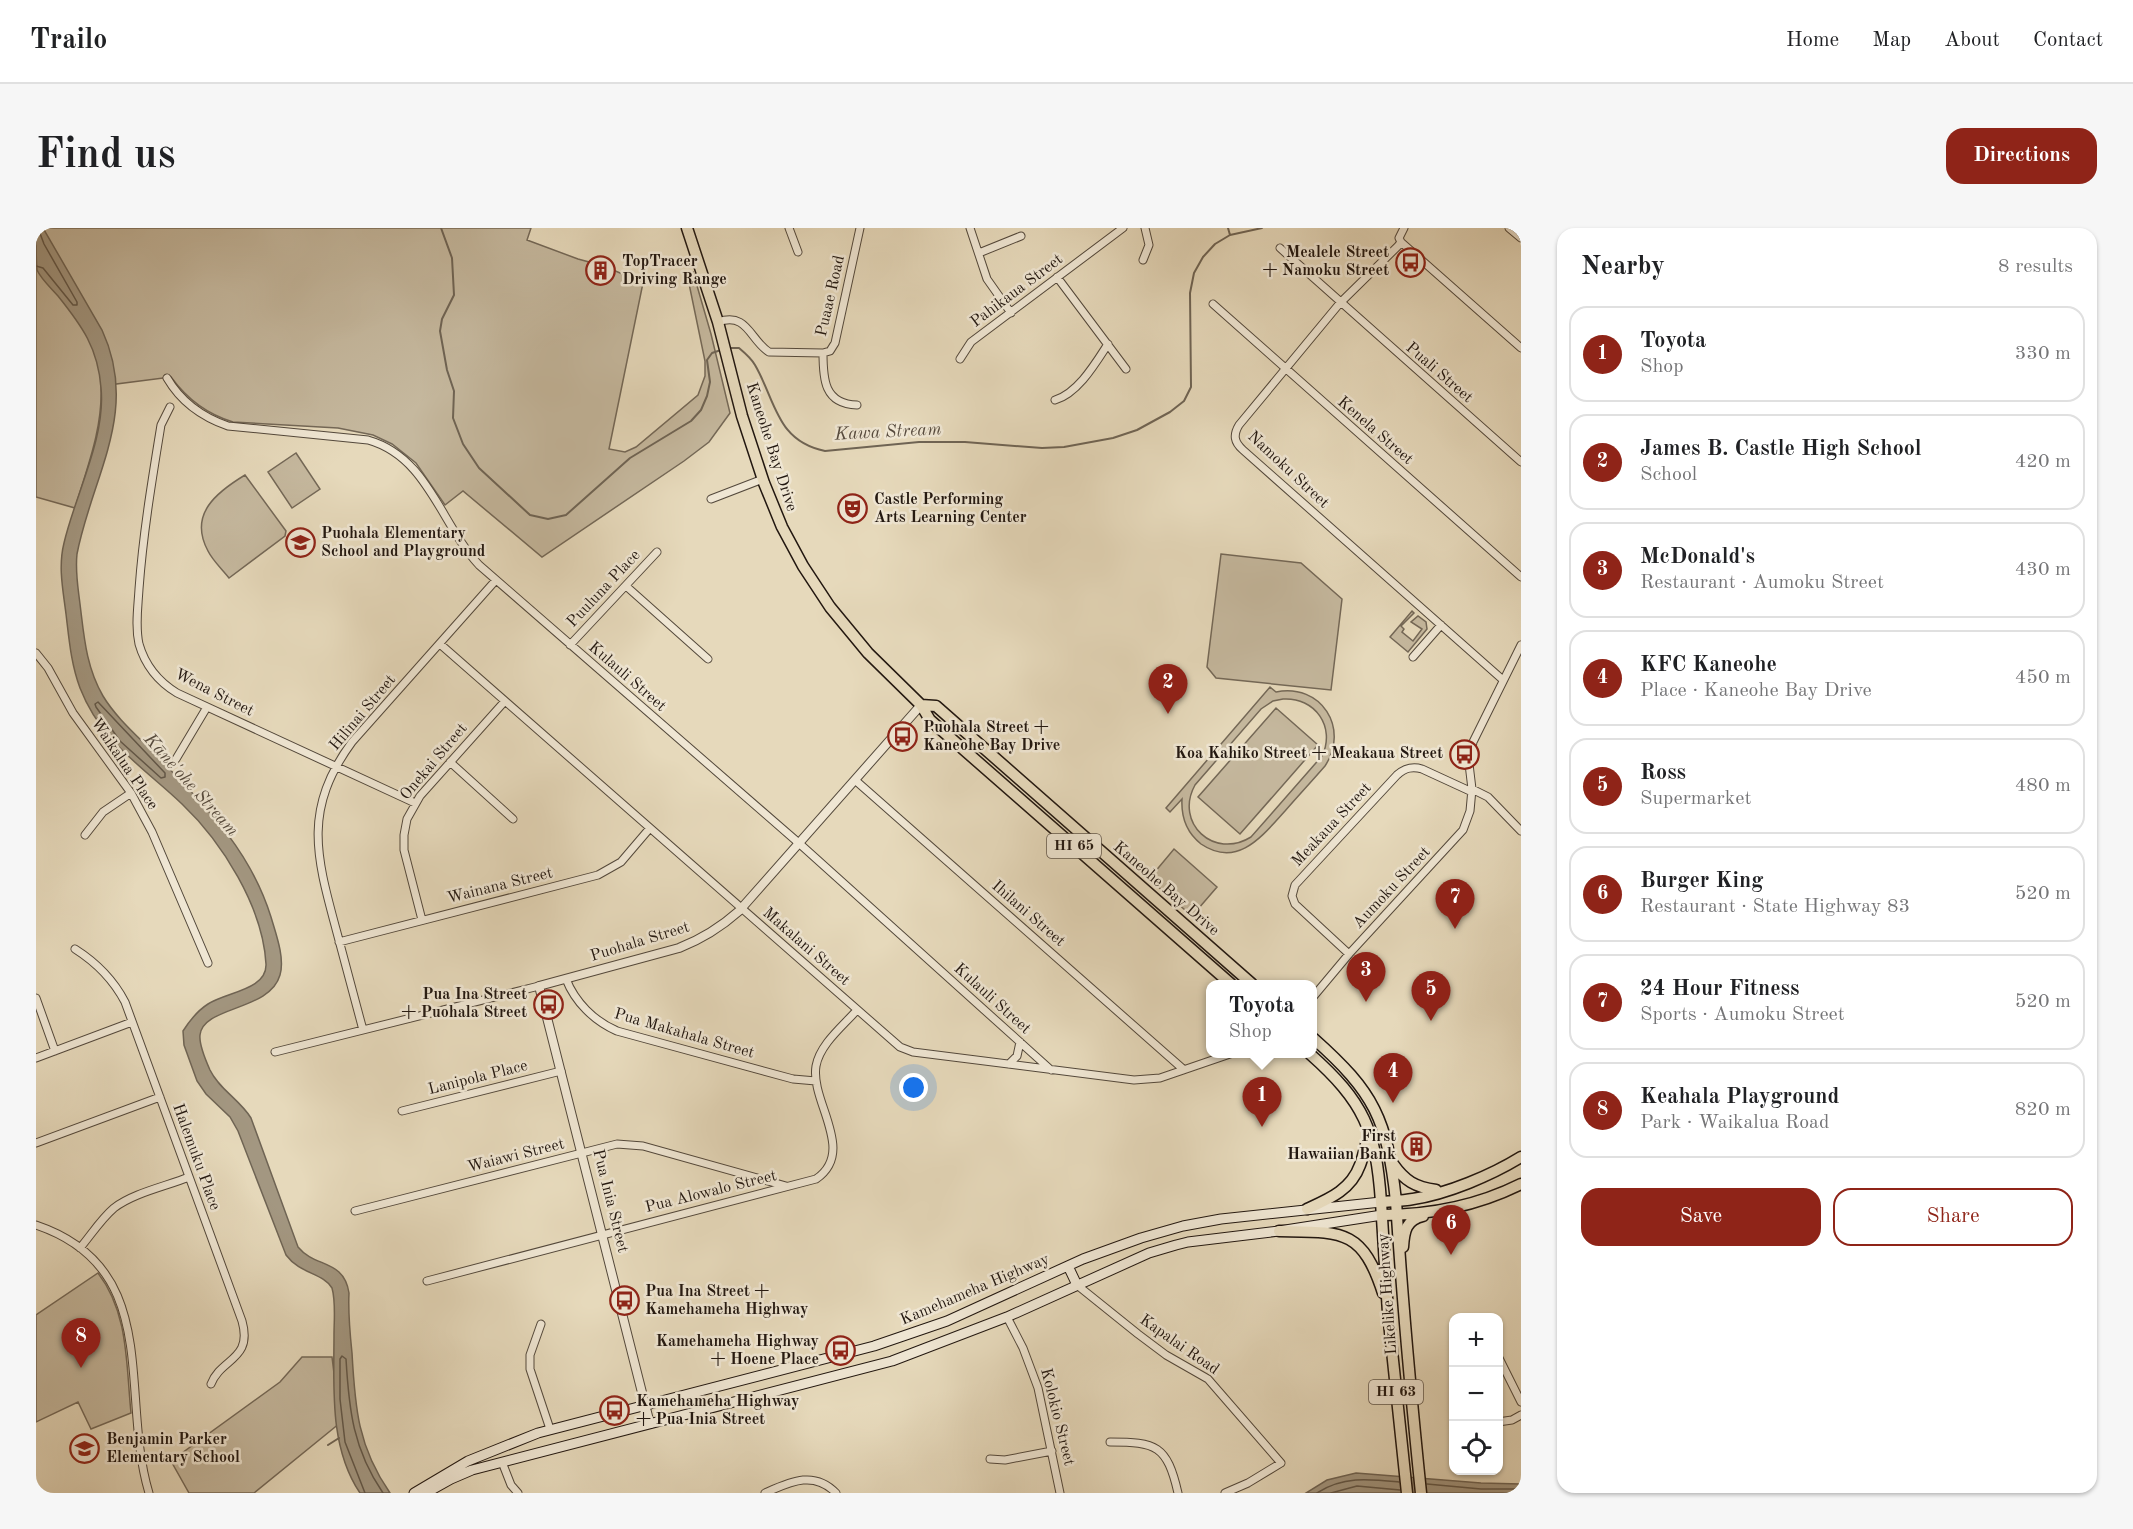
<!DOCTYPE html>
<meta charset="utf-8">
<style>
body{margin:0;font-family:"Old Standard TT",serif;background:#f6f6f6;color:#202124}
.controls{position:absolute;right:18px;bottom:18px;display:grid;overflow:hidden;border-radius:12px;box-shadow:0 2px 4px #0004}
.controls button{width:54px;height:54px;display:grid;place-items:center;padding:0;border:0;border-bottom:2px solid #e0e0e0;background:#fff;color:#202124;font:30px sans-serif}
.you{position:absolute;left:878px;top:860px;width:21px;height:21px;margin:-15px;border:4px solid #fff;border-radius:50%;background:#1a73e8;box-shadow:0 0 0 9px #1a73e833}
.badge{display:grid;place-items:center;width:39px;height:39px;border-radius:50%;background:#8f2418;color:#fff;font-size:20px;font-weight:700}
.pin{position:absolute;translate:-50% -50px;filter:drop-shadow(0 2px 3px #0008)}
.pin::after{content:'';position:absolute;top:32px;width:21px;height:18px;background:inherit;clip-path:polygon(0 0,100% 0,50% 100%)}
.popup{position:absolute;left:1170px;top:752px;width:111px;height:78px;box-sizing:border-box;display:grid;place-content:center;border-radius:12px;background:#fff;filter:drop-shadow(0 2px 4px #0005);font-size:20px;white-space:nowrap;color:#757577}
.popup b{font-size:22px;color:#202124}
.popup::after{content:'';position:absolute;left:50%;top:100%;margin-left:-12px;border:12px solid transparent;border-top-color:#fff}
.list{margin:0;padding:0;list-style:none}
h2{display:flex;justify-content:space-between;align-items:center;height:78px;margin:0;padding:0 24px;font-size:26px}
h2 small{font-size:20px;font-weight:400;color:#757577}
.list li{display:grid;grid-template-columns:39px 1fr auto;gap:18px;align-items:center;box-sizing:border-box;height:96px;margin:0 12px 12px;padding:0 12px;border:2px solid #e0e0e0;border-radius:18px}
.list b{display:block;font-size:22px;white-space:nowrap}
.list p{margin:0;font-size:20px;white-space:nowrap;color:#757577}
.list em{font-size:20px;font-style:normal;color:#757577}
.actions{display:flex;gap:12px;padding:18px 24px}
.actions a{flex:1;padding:14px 0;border:2px solid #8f2418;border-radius:18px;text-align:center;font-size:21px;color:#8f2418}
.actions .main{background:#8f2418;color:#fff}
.icon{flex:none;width:33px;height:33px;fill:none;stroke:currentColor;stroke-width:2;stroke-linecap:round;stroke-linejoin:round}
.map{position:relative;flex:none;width:1485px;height:1265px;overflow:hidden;border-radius:18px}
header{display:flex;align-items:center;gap:36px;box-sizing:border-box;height:84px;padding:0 30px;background:#fff;border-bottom:2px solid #e0e0e0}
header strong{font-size:28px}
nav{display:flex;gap:33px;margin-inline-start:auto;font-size:21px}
.intro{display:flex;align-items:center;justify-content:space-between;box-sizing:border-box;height:144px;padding:0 36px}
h1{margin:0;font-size:42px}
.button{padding:15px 27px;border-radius:18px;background:#8f2418;color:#fff;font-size:21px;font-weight:700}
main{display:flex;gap:36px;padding:0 36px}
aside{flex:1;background:#fff;border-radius:18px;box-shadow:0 2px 4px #0004}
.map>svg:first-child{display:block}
.green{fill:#c5b89e;stroke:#746857;stroke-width:1.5;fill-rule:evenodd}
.water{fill:#a39781;stroke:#6f6454;stroke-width:1.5}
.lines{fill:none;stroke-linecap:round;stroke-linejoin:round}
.shore{stroke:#625748;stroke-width:1.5}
.stream{stroke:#6f6454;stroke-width:2}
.minor-casing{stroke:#53483b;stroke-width:9}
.tertiary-casing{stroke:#53483b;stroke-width:10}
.secondary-casing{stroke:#221710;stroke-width:11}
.primary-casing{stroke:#221710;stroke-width:13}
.trunk-casing{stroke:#221710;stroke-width:13}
.minor{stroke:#efe6d3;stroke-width:7}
.tertiary{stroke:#efe6d3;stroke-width:8}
.secondary{stroke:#efe6d3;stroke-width:9}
.primary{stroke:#e6d9bb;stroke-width:10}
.trunk{stroke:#e6d9bb;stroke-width:10}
.labels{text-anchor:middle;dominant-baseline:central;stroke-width:5;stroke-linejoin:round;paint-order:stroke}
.shield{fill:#efe6d3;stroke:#60554a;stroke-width:1.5}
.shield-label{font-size:15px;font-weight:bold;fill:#221710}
.poi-label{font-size:16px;font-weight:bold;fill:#221710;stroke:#efe6d3;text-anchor:start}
.street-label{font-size:16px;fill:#221710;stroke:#efe6d3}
.water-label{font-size:18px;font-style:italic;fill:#564a3d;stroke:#efe6d3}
</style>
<header>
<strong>Trailo</strong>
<nav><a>Home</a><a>Map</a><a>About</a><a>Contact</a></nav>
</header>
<div class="intro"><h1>Find us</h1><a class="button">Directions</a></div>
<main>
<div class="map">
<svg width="1485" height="1265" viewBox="0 0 1485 1265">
<rect width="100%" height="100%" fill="#e6d9bb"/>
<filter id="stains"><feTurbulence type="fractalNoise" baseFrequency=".00333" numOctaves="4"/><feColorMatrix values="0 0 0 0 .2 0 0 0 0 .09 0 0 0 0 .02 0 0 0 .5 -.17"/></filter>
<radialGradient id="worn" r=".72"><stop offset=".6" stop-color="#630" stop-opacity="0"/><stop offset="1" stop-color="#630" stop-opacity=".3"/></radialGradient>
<path class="green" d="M7 0H495L491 12 542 31 568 38 607 55 573 221 589 224 600 219 662 167 669 148V133L651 46 657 44 675 106 694 185 673 214 648 233 506 329 427 263 409 277 380 235 356 216 337 207 302 200 197 194C170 186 151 171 135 149L65 158C67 200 51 240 39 280L0 269V24L13 13Z
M260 225 284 261 256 280 232 244Z
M209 247 250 303 249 308 193 350C186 341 177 333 172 323 152 286 181 264 209 247Z
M1185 326 1265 335 1306 371 1295 462 1180 450 1171 439Z
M1376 383 1378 385 1365 398 1368 401 1366 404 1377 413 1386 401 1375 394 1382 388 1390 394 1391 401 1372 424 1354 409Z
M1234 459 1240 464C1285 455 1314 500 1289 538 1276 553 1262 568 1249 583 1227 607 1202 641 1165 616 1151 605 1145 589 1146 571L1134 584 1130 580ZM1247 471C1279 469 1300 499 1286 528L1215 609C1178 632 1138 595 1159 557L1225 481 1237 473Z
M1240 480 1282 517 1204 606 1162 569Z
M1138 621 1181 659 1156 688 1113 651Z
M62 1045C93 1085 90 1137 95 1185L55 1201 42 1174 0 1194V1087Z
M266 1129H296L304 1195 218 1265H153L135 1233 244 1154Z"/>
<path class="water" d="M0 0H7L66 102C104 184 56 248 41 326 39 344 42 359 44 376 48 408 50 439 67 468 79 488 98 505 115 522 165 574 213 618 235 689 240 706 249 730 244 747 234 783 167 778 164 807 163 816 170 833 174 842 183 861 204 872 215 890L262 1019C279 1040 308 1031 313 1065 312 1085 314 1106 316 1125 319 1180 322 1219 354 1265H324C293 1219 298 1159 298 1107 298 1092 300 1074 296 1060 287 1045 264 1046 250 1027L202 903 194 889 170 866 161 853 148 817 147 803C154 792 161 783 172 776 190 764 231 762 230 736 227 679 186 614 146 576 106 538 65 514 44 460 35 436 33 411 30 386 27 362 22 339 28 315 39 267 70 210 65 160 62 120 46 98 22 68 15 60 5 51 1 42 0 34 0 10 0 0Z
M1320 1245 1445 1255 1485 1256V1265H1270L1291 1252Z"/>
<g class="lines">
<path class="shore" d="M0 38 7 40 37 77H41V74L8 16 2 0
M62 474 129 545V549L125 550 84 513 60 479 59 476Z
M1391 1256 1445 1261H1485
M329 1265 309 1214 304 1171V1131L306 1128 310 1131C313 1182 317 1221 347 1265
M1281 1265C1307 1248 1333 1251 1363 1254
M1295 1265 1321 1258 1364 1262"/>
<path class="stream" d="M405 0 416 30 418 67 406 91 404 103 411 142 418 163 417 190 427 216 443 240 494 287 512 291 530 287 594 230 655 193 665 182 671 168 674 154 671 132 676 125 685 122
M1194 7 1226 0
M694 120H703C709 125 715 130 719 137 740 173 740 213 789 223L883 214H929L1006 220 1028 219 1077 210 1101 202 1134 184 1148 173 1155 159 1154 65 1158 45 1167 29 1179 16 1194 7 1192 0
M292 1217 303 1210"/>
<defs>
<path id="minor" d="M753 0 762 24
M934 0 951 51 975 85
M1368 0 1363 10 1365 14 1362 18 1304 75 1203 197C1197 207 1198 214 1207 222L1467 452
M1473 0 1485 10
M1365 14 1485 120
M1244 20 1485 234
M943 25 985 8
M1107 32 1113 17 1109 0
M1021 49 1090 141
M1177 76 1485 349
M682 94C712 84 713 111 733 124L787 125 794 123 799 115 824 0
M787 125C787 151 788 176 821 177
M924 131 935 114 1087 0
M131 150C145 174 166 189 192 198L332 212C392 229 404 295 443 337L765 617 1015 842
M1019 172C1042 165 1059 136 1072 116
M134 179 125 197C116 252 107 306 103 361 102 379 99 398 103 416 109 437 123 454 141 465L379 575
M675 271 727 251
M590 358 672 431
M404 416 864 819 877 824 1098 852 1124 850 1194 826
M534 417 621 324
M0 425 12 440 37 485 95 565 116 604 172 735
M1377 429 1405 397
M140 531 171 479
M414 534 477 591
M819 552 1147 841
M1436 561 1452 569 1485 603
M49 607 67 584 95 565
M386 692 368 622V607L371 591 384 568 469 473
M303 714 562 647 585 634 614 600
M39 721C61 735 77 751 89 774L206 1093C217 1132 185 1130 175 1156
M1313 726 1259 676 1256 668 1259 657 1361 547C1369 540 1376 538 1386 541L1436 564
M530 751C539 774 558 793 581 803L757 851 780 853
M1277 769 1313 726 1427 602 1434 583 1436 561 1433 536 1437 514 1485 417
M0 770 19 823
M327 802C318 768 309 734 300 701 280 627 267 581 316 514L460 352
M239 824 503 758
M0 830 96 794
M973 836 981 828 984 814
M366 883 525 843
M0 915 124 869
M319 983 581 916 607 918 750 958
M0 997C128 1040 83 1166 113 1265
M44 1020C55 1007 65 991 78 980 97 965 131 958 153 949
M391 1053 780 951C821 923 774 874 780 838 784 816 807 798 821 782
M1041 1057 1102 1106 1130 1127 1172 1151 1245 1235 1212 1255 1189 1265
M971 1089 987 1120 1002 1160 1024 1265
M505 1096 494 1127V1141L514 1201
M1462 1128 1485 1174
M1462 1194 1476 1192 1485 1187
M1074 1214C1120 1214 1131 1217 1142 1265
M954 1231 969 1232 1016 1223
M466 1234 475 1257 482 1265
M729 1265C754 1254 778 1242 800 1265"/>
<path id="tertiary" d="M614 1196 503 758 643 720C666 711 685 699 703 683L885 477"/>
<path id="secondary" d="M1032 1038 1041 1057
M378 1265 432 1233 502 1205 838 1118 911 1093 1047 1031 1105 1010 1147 998 1185 991 1345 974
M390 1265 415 1251 436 1242 856 1133 971 1089 1113 1025 1140 1017 1152 1014 1243 1003 1346 987"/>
<path id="primary" d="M651 0 682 94 706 188 728 255 746 299 767 338 794 379 832 425 885 477 894 492 1195 756
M885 477 900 478 1216 756
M1277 810C1339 865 1351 891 1360 973
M1274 826C1328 874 1340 902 1345 974 1355 973 1366 973 1377 971 1411 966 1456 947 1485 929
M1357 936C1369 953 1379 959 1400 962
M1271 981C1293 971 1315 962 1324 937 1328 927 1329 916 1334 906
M1346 987C1395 987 1441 978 1485 956
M1367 1019C1368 1003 1370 992 1387 988"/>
<path id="trunk" d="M1360 973C1366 1070 1375 1168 1385 1265
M1345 974 1352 1085 1371 1265
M1243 1003C1305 1004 1326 1000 1347 1065"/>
</defs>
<use href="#minor" class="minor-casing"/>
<use href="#tertiary" class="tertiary-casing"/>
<use href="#secondary" class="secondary-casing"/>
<use href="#primary" class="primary-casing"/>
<use href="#trunk" class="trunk-casing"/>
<use href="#minor" class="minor"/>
<use href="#tertiary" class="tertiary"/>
<use href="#secondary" class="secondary"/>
<use href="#primary" class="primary"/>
<use href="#trunk" class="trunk"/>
</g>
<defs>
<symbol id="bus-ring" viewBox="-11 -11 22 22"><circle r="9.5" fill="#efe6d3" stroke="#8f2418" stroke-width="1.5"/><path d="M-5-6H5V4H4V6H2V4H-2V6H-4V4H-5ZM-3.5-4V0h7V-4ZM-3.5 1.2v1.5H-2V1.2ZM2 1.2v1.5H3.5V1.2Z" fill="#8f2418"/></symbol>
<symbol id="building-ring" viewBox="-11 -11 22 22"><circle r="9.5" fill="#efe6d3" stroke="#8f2418" stroke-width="1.5"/><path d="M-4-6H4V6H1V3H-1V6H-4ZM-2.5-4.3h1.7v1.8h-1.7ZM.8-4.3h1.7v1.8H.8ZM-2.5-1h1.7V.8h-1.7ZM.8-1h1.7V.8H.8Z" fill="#8f2418"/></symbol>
<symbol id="theatre-ring" viewBox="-11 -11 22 22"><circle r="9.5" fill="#efe6d3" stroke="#8f2418" stroke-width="1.5"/><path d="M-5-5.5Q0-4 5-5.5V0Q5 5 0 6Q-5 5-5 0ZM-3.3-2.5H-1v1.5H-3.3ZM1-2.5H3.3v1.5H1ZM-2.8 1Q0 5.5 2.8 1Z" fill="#8f2418"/></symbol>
<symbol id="school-ring" viewBox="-11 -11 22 22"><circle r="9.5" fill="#efe6d3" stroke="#8f2418" stroke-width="1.5"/><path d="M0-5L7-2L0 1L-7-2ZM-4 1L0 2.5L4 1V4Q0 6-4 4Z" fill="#8f2418"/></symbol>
</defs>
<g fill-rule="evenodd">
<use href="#bus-ring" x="1358" y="18" width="33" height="33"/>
<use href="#building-ring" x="548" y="26" width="33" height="33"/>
<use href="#theatre-ring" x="800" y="264" width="33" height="33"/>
<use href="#school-ring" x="248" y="298" width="33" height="33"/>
<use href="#bus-ring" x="850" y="492" width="33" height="33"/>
<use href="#bus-ring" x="1412" y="510" width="33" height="33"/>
<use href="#bus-ring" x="496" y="760" width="33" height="33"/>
<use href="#building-ring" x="1364" y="902" width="33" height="33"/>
<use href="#bus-ring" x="572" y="1056" width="33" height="33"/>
<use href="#bus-ring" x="788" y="1106" width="33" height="33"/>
<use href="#bus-ring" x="562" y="1166" width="33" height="33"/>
<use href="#school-ring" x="32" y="1204" width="33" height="33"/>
</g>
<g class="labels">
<g class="shield">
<rect x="1011" y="606" width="54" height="24" rx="4.5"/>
<rect x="1333" y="1152" width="54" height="24" rx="4.5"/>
</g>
<g class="shield-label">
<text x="1038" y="618">HI 65</text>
<text x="1360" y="1164">HI 63</text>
</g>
<g class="poi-label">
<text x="1353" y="25" text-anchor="end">Mealele Street<tspan x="1353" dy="18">+ Namoku Street</tspan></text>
<text x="586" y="34">TopTracer<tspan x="586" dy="18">Driving Range</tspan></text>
<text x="838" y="272">Castle Performing<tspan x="838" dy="18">Arts Learning Center</tspan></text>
<text x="285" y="306">Puohala Elementary<tspan x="285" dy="18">School and Playground</tspan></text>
<text x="887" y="500">Puohala Street +<tspan x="887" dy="18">Kaneohe Bay Drive</tspan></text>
<text x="1407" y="526" text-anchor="end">Koa Kahiko Street + Meakaua Street</text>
<text x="491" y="767" text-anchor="end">Pua Ina Street<tspan x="491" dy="18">+ Puohala Street</tspan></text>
<text x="1360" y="909" text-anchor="end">First<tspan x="1360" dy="18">Hawaiian Bank</tspan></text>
<text x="609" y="1064">Pua Ina Street +<tspan x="609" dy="18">Kamehameha Highway</tspan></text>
<text x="783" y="1114" text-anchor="end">Kamehameha Highway<tspan x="783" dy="18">+ Hoene Place</tspan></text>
<text x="600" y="1174">Kamehameha Highway<tspan x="600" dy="18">+ Pua Inia Street</tspan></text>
<text x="70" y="1212">Benjamin Parker<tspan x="70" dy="18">Elementary School</tspan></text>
</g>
<g class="street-label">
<text transform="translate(981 63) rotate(-37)">Pahikaua Street</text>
<text transform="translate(795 68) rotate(-77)">Puaae Road</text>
<text transform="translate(1403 145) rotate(41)">Puali Street</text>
<text transform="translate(1339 203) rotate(41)">Kenela Street</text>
<text transform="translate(735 219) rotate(72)">Kaneohe Bay Drive</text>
<text transform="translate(1252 242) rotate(43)">Namoku Street</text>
<text transform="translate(568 361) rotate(-47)">Puuluna Place</text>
<text transform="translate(591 449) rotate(41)">Kulauli Street</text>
<text transform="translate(178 465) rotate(27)">Wena Street</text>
<text transform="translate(327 485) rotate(-50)">Hilinai Street</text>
<text transform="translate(398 534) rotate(-50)">Onekai Street</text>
<text transform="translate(88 536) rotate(56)">Waikalua Place</text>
<text transform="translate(1296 597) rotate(-47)">Meakaua Street</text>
<text transform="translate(464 658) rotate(-14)">Wainana Street</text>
<text transform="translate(1356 660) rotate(-47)">Aumoku Street</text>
<text transform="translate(1130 661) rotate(41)">Kaneohe Bay Drive</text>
<text transform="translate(992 686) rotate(41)">Ihilani Street</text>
<text transform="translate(604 714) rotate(-17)">Puohala Street</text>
<text transform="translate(770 719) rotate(41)">Makalani Street</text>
<text transform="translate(956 771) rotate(42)">Kulauli Street</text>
<text transform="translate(648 806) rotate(16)">Pua Makahala Street</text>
<text transform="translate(442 850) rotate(-14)">Lanipola Place</text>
<text transform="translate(480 928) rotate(-14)">Waiawi Street</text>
<text transform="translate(160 929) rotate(70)">Halemuku Place</text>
<text transform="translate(675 964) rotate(-14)">Pua Alowalo Street</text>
<text transform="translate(574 973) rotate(76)">Pua Inia Street</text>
<text transform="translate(939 1062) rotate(-23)">Kamehameha Highway</text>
<text transform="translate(1352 1066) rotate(-94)">Likelike Highway</text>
<text transform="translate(1143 1117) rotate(35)">Kapalai Road</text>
<text transform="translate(1021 1189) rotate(76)">Kolokio Street</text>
</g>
<g class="water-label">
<text transform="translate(852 204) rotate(-3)">Kawa Stream</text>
<text transform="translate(155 557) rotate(48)">Kāne'ohe Stream</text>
</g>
</g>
<rect width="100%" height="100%" filter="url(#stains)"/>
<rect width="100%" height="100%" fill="url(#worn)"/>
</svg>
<div class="controls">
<button>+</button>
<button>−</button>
<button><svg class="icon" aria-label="locate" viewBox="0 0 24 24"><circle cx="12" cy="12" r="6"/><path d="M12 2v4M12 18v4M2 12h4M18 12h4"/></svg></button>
</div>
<div class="you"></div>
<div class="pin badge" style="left:1226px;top:899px">1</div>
<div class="popup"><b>Toyota</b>Shop</div>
<div class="pin badge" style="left:1132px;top:486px">2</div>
<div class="pin badge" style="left:1330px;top:774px">3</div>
<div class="pin badge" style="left:1357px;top:875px">4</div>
<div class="pin badge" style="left:1395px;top:793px">5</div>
<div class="pin badge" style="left:1415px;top:1027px">6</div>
<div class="pin badge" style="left:1419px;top:701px">7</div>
<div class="pin badge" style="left:45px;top:1140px">8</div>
</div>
<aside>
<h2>Nearby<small>8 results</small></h2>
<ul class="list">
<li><span class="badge">1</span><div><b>Toyota</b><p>Shop</p></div><em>330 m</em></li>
<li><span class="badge">2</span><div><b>James B. Castle High School</b><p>School</p></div><em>420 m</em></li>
<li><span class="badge">3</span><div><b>McDonald's</b><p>Restaurant · Aumoku Street</p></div><em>430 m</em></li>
<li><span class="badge">4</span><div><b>KFC Kaneohe</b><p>Place · Kaneohe Bay Drive</p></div><em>450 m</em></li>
<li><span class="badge">5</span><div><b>Ross</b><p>Supermarket</p></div><em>480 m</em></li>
<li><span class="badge">6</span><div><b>Burger King</b><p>Restaurant · State Highway 83</p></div><em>520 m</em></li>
<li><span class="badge">7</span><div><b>24 Hour Fitness</b><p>Sports · Aumoku Street</p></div><em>520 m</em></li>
<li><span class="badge">8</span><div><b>Keahala Playground</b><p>Park · Waikalua Road</p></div><em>820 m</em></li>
</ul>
<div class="actions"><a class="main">Save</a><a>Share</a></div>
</aside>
</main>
